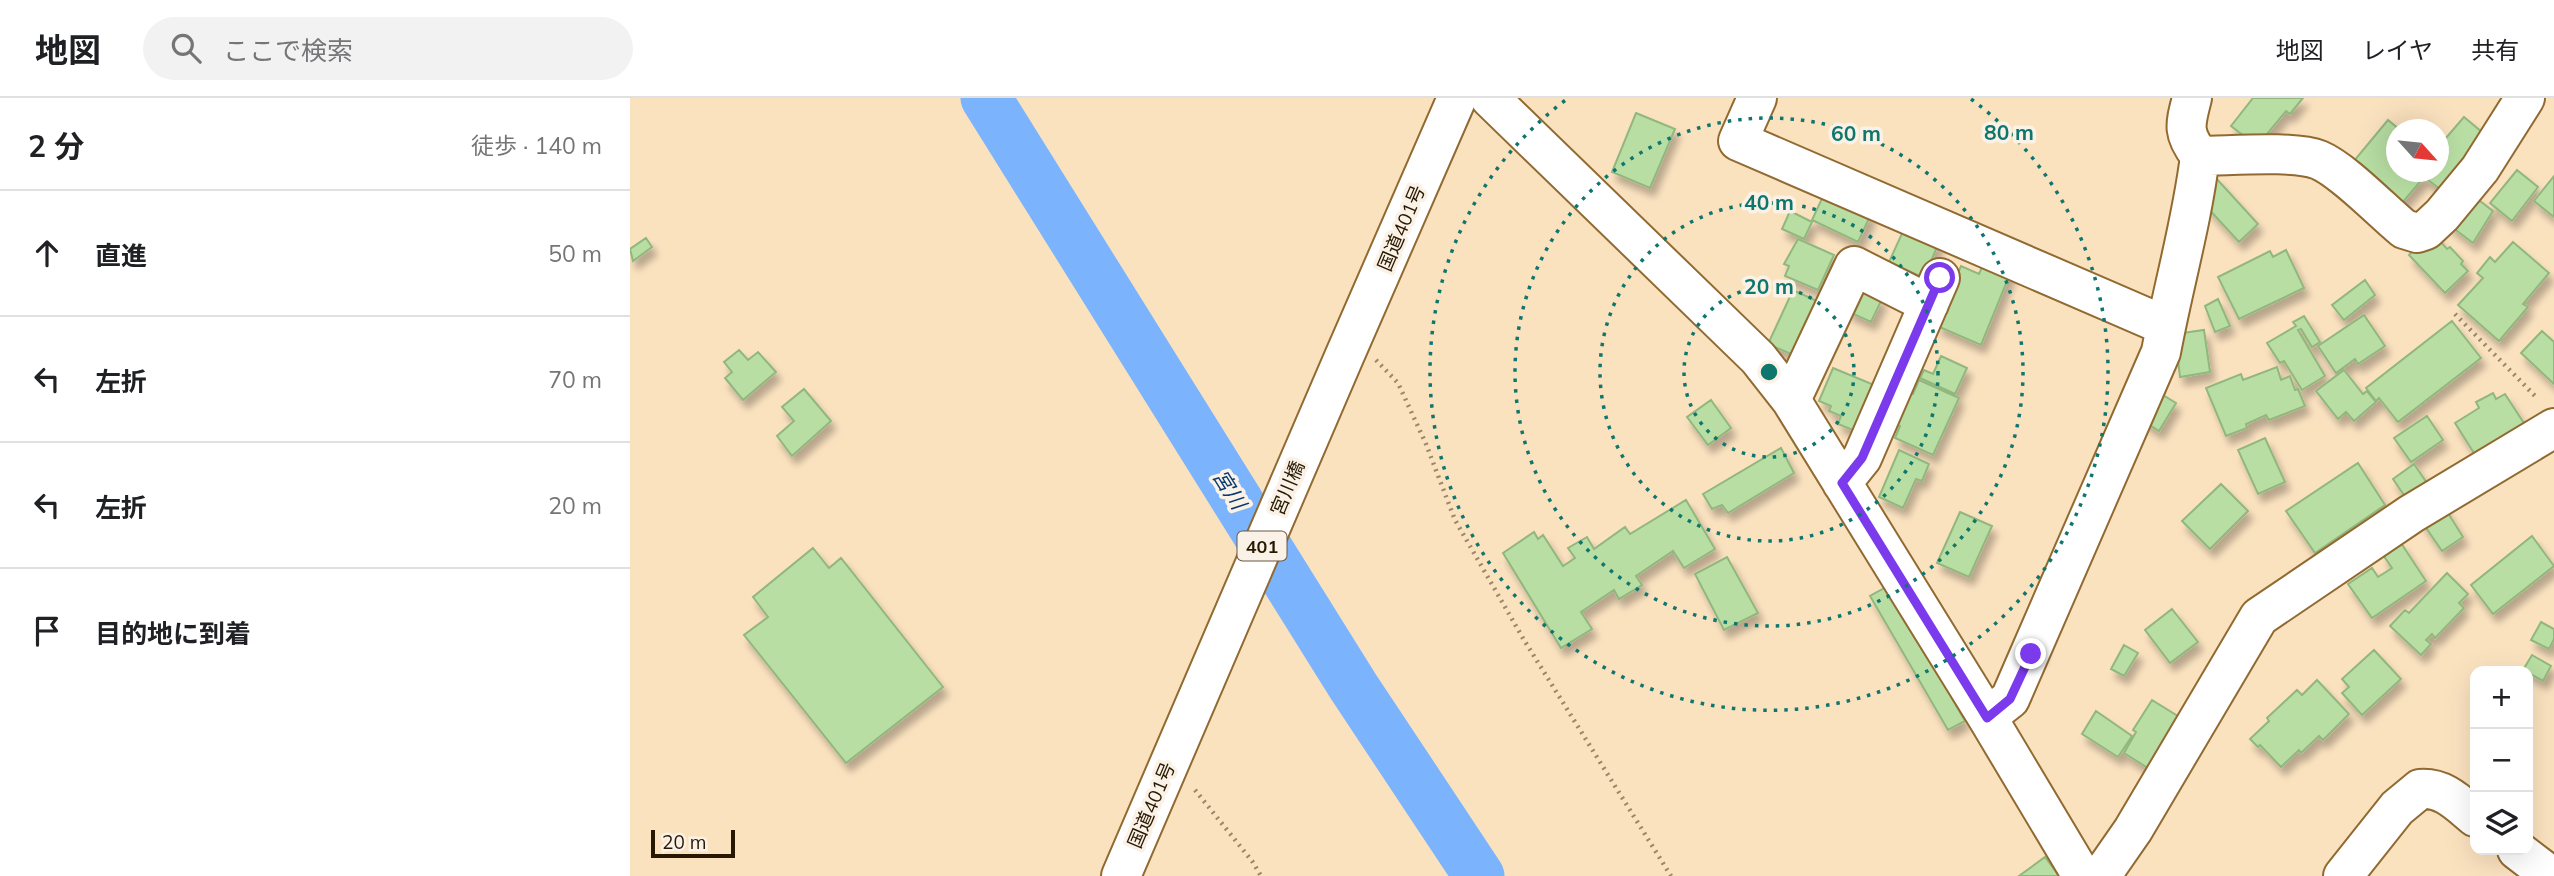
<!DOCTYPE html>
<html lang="ja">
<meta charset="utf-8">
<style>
body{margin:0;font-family:Mulish,"Noto Sans JP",sans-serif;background:#f2f2f2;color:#202124}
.controls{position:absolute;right:21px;bottom:21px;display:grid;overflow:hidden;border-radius:14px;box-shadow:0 7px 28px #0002}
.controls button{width:63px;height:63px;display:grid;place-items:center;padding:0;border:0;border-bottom:2px solid #e0e0e0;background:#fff;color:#202124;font:35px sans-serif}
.compass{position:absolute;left:1756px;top:21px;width:63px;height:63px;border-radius:50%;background:#fff;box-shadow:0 7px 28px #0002;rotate:117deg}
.scale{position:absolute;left:21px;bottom:18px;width:84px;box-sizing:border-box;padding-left:7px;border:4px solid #281802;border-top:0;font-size:19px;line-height:24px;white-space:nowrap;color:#281802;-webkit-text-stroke:5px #faf2e6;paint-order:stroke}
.stop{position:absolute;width:21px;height:21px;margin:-16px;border:5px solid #7c3aed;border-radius:50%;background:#fff}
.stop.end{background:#7c3aed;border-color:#fff;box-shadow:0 2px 7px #0008}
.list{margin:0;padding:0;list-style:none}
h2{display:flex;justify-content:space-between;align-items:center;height:91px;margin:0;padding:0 28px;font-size:30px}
h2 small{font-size:23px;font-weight:400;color:#757577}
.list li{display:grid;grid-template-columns:46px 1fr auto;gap:21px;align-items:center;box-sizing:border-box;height:126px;padding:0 28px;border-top:2px solid #e0e0e0}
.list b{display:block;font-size:26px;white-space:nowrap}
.list em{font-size:23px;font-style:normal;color:#757577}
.icon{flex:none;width:38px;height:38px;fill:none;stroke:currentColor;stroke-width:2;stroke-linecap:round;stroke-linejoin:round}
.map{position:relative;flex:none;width:1924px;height:778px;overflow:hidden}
header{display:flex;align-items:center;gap:42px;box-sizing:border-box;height:98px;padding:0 35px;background:#fff;border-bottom:2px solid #e0e0e0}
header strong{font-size:33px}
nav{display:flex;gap:38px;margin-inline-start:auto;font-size:24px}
.search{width:490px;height:63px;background:#f2f2f2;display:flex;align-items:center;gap:18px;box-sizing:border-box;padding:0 24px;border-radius:38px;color:#757577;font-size:26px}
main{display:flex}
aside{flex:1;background:#fff}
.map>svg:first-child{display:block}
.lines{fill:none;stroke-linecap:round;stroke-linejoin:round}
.river{stroke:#7bb4fd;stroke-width:51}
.building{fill:#b8dea3;stroke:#91b77e;stroke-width:2;filter:url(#shadow)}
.minor-casing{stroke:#916a31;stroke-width:42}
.highway-casing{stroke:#916a31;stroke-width:42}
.path{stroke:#9b8669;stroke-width:4.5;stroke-dasharray:2 5;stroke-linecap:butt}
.minor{stroke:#fff;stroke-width:38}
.highway{stroke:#fff;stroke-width:38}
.route{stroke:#7c3aed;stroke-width:9}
.ring{fill:none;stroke:#0f766e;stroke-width:3.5;stroke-dasharray:3.5 7}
.labels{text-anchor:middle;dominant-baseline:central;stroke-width:7;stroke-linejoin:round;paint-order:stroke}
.shield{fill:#faf2e6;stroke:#675946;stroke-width:2}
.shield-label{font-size:18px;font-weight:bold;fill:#281802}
.street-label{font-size:19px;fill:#281802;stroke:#faf2e6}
.water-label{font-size:21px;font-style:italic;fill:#073a72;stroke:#faf2e6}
.centre{fill:#0f766e;stroke:#faf2e6;stroke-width:3.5}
.ring-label{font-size:21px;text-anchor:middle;font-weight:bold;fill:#0f766e;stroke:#faf2e6;stroke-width:7;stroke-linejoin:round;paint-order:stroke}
</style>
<header>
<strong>地図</strong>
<div class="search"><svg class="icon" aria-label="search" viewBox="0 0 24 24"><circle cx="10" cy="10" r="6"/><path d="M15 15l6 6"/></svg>ここで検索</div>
<nav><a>地図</a><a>レイヤ</a><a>共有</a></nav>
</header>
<main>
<aside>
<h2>2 分<small>徒歩 · 140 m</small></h2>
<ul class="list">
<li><svg class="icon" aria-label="ahead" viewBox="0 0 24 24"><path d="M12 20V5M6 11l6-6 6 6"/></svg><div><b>直進</b></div><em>50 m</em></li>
<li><svg class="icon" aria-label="left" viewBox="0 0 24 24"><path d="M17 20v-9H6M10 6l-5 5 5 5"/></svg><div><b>左折</b></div><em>70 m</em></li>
<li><svg class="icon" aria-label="left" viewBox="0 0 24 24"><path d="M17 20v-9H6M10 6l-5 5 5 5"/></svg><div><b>左折</b></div><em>20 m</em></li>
<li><svg class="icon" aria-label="arrive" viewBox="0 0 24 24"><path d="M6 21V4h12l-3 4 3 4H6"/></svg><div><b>目的地に到着</b></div></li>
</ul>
</aside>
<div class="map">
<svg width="1924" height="778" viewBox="0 0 1924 778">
<defs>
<filter id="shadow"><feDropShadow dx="4.5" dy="8" stdDeviation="3.5" flood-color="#0004"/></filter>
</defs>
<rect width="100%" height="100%" fill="#fbe2bf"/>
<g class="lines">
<path class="river" d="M356 0 723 588 849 778"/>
</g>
<path class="building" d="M1623 0H1673L1660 16 1656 13 1627 48 1601 28Z
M1006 15 1045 31 1020 90 982 74Z
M1834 19 1859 40 1814 94 1794 79 1772 105 1723 64 1758 22 1770 32H1766V74H1808V43L1813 38 1816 40Z
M1887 72 1908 89 1882 123 1860 105Z
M1924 78V119L1904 103Z
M1585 79 1628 126 1609 144 1575 107Z
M1195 94 1241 116 1228 144 1182 122Z
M1841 96 1863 113 1843 145 1818 126Z
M1160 113 1182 124 1174 141 1152 131Z
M1275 129 1309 144 1294 180 1259 164Z
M1803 135 1817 151 1820 149 1833 163 1831 166 1838 173 1815 195 1779 157Z
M16 140 22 149 3 163 0 151Z
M1168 141 1204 157 1188 192 1155 178 1159 168 1154 166Z
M1883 144 1919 175 1893 206 1898 209 1869 243 1828 207 1853 180 1847 175 1860 159 1865 164Z
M1656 152 1674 190 1609 221 1588 179 1640 153 1643 159Z
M1356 160 1382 171 1351 247 1307 228 1331 168 1349 176Z
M1735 182 1745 197 1714 222 1702 207Z
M1226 189 1252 201 1241 224 1217 213Z
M1163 192 1189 204 1170 260 1138 246Z
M1588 201 1600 228 1585 234 1575 208Z
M1734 217 1755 248 1728 266 1725 261 1706 275 1688 248Z
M1674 218 1690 244 1682 249 1671 231 1668 232 1695 278 1672 292 1654 263 1650 265 1637 245 1666 228 1663 224Z
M1822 223 1851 260 1768 324 1749 300 1746 303 1736 290Z
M1574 232 1580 274 1550 279 1545 236Z
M1912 233 1924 244V286L1891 255Z
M109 252 118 262 128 254 146 274 113 302 95 280 102 274 94 264Z
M1311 258 1337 270 1325 296 1290 280 1294 272 1303 276Z
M1647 269 1651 282 1660 278 1665 292 1668 291 1675 308 1639 322 1636 317 1616 326 1617 330 1596 338 1576 290 1611 276 1613 282Z
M1203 270 1249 289 1230 335 1208 326 1211 318 1199 313 1201 308 1189 303Z
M1714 272 1733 296 1737 293 1746 304 1724 323 1716 314 1708 321 1686 293Z
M1289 282 1329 300 1303 357 1265 340 1270 328 1259 323 1280 295 1283 296Z
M174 291 201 323 162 358 147 338 164 323 152 309Z
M1523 291 1546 305 1529 333 1506 318Z
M1863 295 1866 301 1875 296 1899 333 1849 363 1825 325 1849 310 1846 304Z
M1081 302 1101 330 1078 347 1057 319Z
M1797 318 1813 342 1781 364 1764 340Z
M1635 340 1655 384 1628 396 1608 352Z
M1151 350 1164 375 1098 415 1092 407 1082 411 1073 396Z
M1269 352 1299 366 1292 383 1286 381 1273 410 1249 399Z
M1728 365 1755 407 1685 455 1656 413Z
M1784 366 1799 388 1778 403 1763 381Z
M1591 386 1618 413 1580 451 1552 423Z
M1056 402 1085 451 1054 470 1043 453 1006 478 1012 487 989 501 984 492 951 514 962 531 931 550 873 455 904 434 908 441 913 437 933 468 945 460 938 450 957 439 964 451 995 429 1000 436Z
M1813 407 1833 439 1812 453 1790 421Z
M1330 414 1362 428 1339 479 1307 465Z
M1902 438 1924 468 1863 516 1841 487Z
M1771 445 1796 483 1742 520 1718 486 1742 470 1748 479 1762 470 1753 457Z
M183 450 199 470 211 460 313 589 216 665 114 537 138 519 123 499Z
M1097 459 1128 515 1094 532 1065 476Z
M1817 475 1838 496 1829 505 1834 510 1805 540 1802 536 1796 542 1801 546 1791 557 1760 528 1775 512 1779 515Z
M1258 488 1335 623 1318 632 1240 498Z
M1542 511 1568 544 1540 565 1515 532Z
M1911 524 1924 531V541L1919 551 1901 542Z
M1494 547 1508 555 1494 578 1481 571Z
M1744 552 1771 581 1732 617 1712 595 1719 589 1712 581Z
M1902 557 1921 568 1913 583 1893 572Z
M1687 582 1719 616 1693 642 1689 638 1671 655 1669 652 1651 669 1630 647 1628 649 1620 641 1639 623 1637 620 1667 592 1672 597Z
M1522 602 1551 620 1521 672 1494 655 1506 634 1503 632Z
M1466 613 1502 638 1488 659 1452 636Z
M1415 759 1429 778H1389Z"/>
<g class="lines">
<defs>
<path id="minor" d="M860 0 1128 260 1161 302 1357 619 1452 778
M1127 0 1108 43 1536 228
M1570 58C1599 58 1664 52 1689 62 1713 72 1752 113 1774 131L1787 135 1796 132 1812 117 1850 71 1895 0
M1161 302 1224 168 1299 206
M1212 385 1232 360 1310 180
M1357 619 1380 601 1531 254C1543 189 1562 124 1570 58 1552 35 1555 27 1562 0
M1887 752 1921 778
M1471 778 1503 732 1629 519 1781 416 1924 330
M1713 778 1767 710 1790 691C1813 689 1828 705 1845 719"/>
<path id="highway" d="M491 778 714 259 827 0"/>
</defs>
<use href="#minor" class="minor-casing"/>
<use href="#highway" class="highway-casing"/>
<path class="path" d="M1825 216 1908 301
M746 262 768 285 796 346 825 422 894 542 1041 778
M565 692 622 763 631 778"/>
<use href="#minor" class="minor"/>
<use href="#highway" class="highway"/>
</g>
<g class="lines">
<path class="route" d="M1310 180 1232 360 1212 385 1357 620 1380 601 1401 556"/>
</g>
<g class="ring">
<circle cx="1139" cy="274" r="85"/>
<circle cx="1139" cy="274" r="169"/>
<circle cx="1139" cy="274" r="254"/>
<path d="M1341 1A339 339 0 1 1 937 1"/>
</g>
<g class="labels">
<rect class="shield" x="607.5" y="433.5" width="49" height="29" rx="5"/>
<g class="shield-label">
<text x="632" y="448">401</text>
</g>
<g class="street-label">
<text transform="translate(771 130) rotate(-67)">国道401号</text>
<text transform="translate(657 390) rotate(-67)">宮川橋</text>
<text transform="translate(521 707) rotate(-67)">国道401号</text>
</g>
<g class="water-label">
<text transform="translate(600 391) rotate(58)">宮川</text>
</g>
</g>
<circle cx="1139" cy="274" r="10" class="centre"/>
<g class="ring-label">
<text x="1379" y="42">80 m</text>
<text x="1226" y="43">60 m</text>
<text x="1139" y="112">40 m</text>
<text x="1139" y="196">20 m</text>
</g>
</svg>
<div class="controls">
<button>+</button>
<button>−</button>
<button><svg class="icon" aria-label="layers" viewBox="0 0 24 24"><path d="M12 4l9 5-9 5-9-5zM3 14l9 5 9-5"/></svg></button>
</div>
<svg class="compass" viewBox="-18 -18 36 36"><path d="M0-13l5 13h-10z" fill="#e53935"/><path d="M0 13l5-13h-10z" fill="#757577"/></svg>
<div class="scale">20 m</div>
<div class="stop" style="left:1310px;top:180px"></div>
<div class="stop end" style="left:1401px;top:556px"></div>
</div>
</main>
